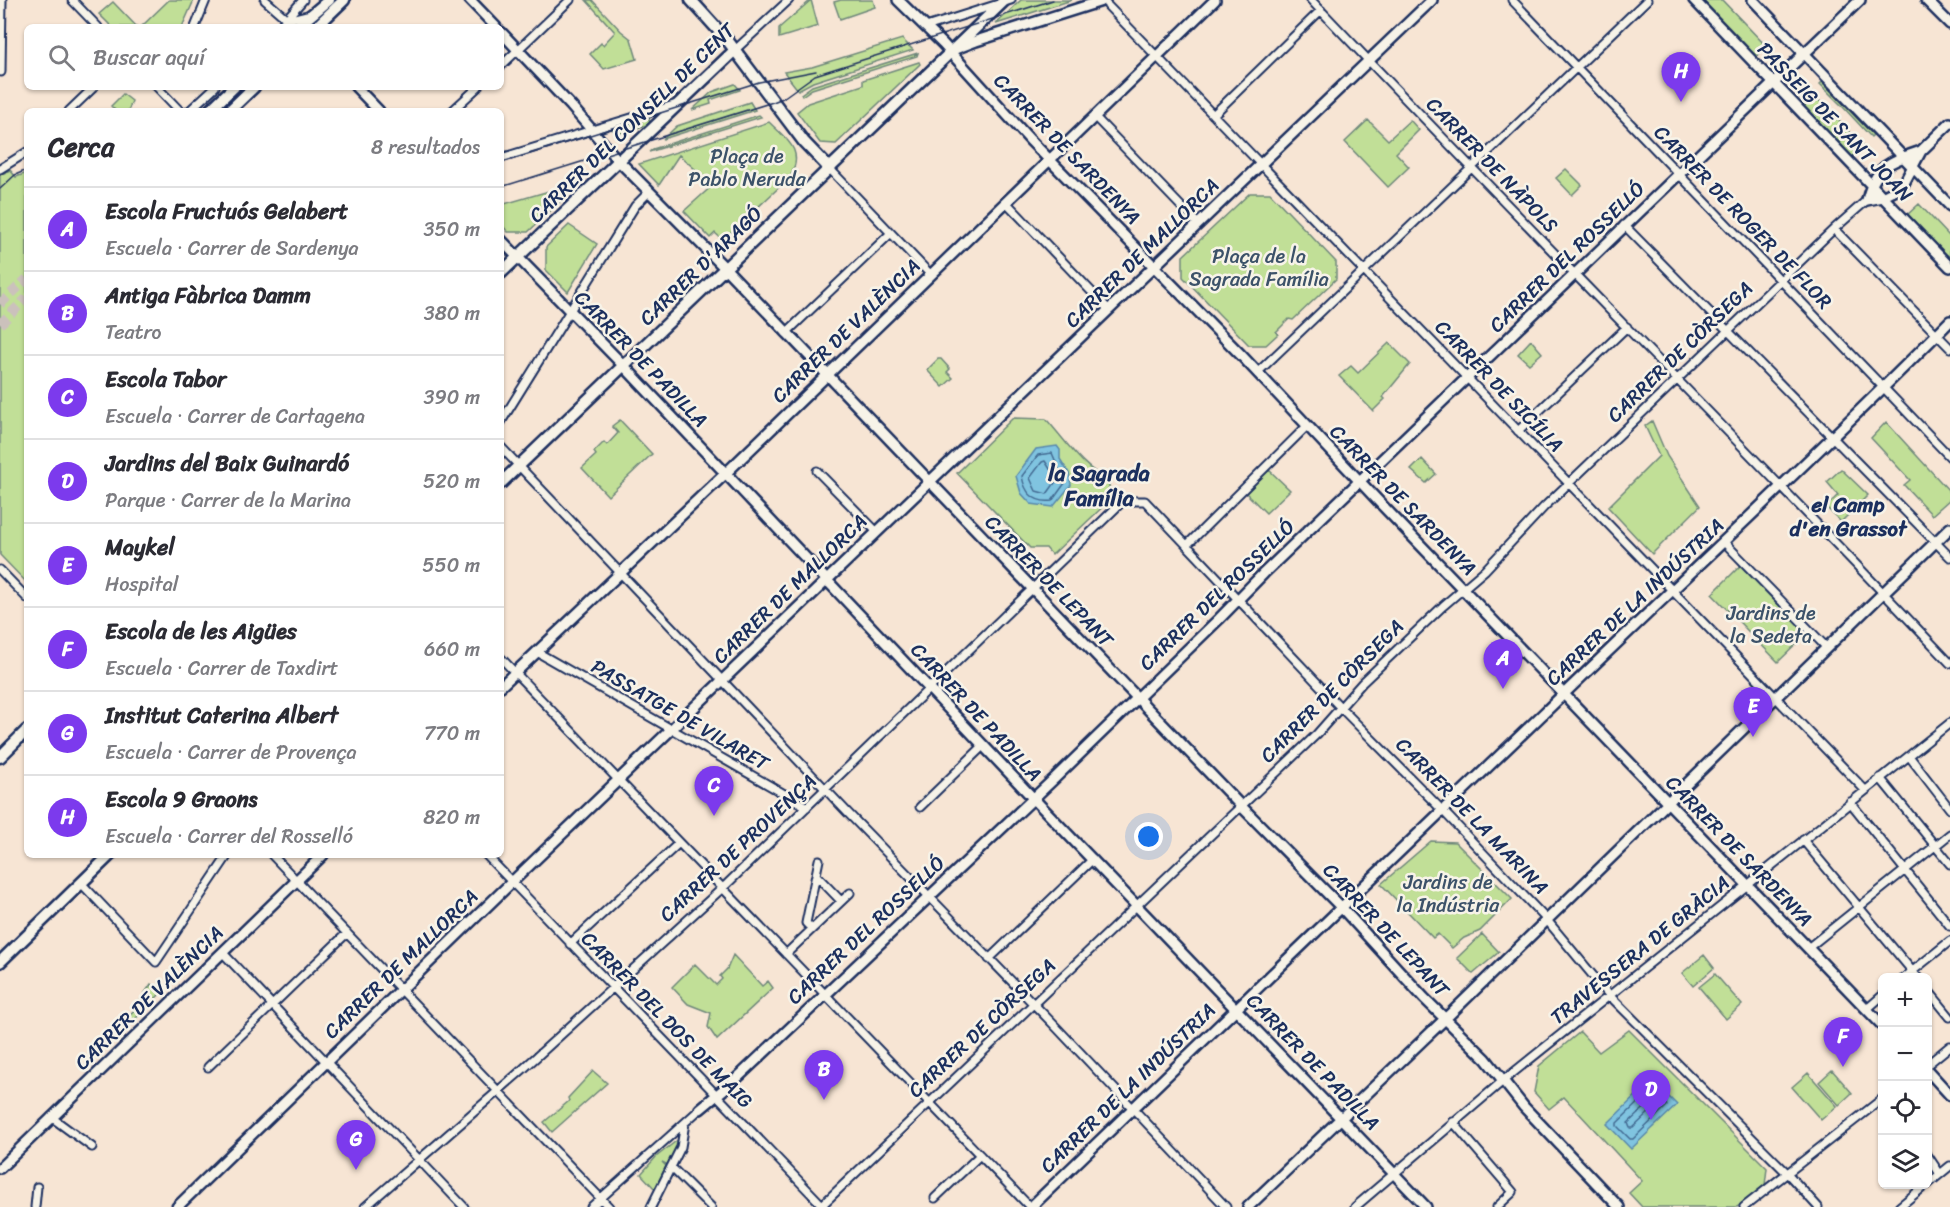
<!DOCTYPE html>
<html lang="es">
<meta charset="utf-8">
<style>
body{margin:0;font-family:Sriracha,sans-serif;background:#f7f7f7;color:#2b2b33}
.controls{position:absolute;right:18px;bottom:18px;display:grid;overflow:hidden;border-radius:9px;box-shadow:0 2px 4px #0004}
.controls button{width:54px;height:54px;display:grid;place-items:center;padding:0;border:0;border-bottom:2px solid #e1e1e2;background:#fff;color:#2b2b33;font:30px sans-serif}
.you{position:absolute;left:1149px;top:837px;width:21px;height:21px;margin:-15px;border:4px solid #fff;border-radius:50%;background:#1a73e8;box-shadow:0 0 0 9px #1a73e833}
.badge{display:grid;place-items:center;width:39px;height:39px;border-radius:50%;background:#7c3aed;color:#fff;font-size:20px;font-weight:700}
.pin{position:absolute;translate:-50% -50px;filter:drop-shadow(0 2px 3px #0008)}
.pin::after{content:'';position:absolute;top:32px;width:21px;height:18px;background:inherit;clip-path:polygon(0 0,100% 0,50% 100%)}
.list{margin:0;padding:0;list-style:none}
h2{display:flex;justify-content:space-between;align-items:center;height:78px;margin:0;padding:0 24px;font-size:26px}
h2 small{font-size:20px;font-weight:400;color:#7c7c81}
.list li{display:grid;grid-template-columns:39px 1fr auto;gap:18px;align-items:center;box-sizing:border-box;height:84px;padding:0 24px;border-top:2px solid #e1e1e2}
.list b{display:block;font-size:22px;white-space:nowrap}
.list p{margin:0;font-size:20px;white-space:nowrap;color:#7c7c81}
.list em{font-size:20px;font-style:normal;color:#7c7c81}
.icon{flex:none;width:33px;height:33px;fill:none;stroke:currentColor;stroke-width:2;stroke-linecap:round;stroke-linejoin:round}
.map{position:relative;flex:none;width:1950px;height:1207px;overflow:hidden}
.search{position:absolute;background:#fff;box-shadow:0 2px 4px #0004;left:24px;top:24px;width:480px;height:66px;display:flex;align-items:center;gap:15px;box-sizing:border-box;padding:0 21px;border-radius:9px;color:#7c7c81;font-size:22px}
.panel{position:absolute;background:#fff;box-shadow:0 2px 4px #0004;left:24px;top:108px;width:480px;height:750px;border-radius:9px}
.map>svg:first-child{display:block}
.green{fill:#c1df97;stroke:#6e877a;stroke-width:1.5}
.water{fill:#80c4e0;stroke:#5888ac;stroke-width:1.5}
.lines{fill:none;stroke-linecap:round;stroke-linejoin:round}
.shore{stroke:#436b92;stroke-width:1.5}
.primary-tunnel{stroke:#cbc1bc;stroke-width:10;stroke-dasharray:10 5;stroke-linecap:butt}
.street-casing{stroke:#1b2f5e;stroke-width:11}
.secondary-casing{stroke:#1b2f5e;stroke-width:14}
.primary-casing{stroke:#1b2f5e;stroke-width:15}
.street{stroke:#f7f3e8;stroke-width:7}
.secondary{stroke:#f7f3e8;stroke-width:9}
.primary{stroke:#f7f3e8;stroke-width:10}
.tram{stroke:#1b2f5e;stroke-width:1.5}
.labels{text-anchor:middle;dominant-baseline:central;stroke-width:5;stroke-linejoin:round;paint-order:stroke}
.street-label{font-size:20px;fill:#1b2f5e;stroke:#f7f3e8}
.park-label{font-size:20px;fill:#3c5269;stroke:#f7f3e8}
.neighbourhood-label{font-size:21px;font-weight:bold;fill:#1b2f5e;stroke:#f7f3e8}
.quarter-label{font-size:22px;font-weight:bold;fill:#1b2f5e;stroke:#f7f3e8}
</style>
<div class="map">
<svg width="1950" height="1207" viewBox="0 0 1950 1207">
<rect width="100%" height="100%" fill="#f7e5d4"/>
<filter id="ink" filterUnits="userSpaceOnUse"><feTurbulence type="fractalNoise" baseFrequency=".0167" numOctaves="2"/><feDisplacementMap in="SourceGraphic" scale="12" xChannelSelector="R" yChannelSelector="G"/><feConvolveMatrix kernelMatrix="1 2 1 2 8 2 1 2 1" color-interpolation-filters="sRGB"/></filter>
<g filter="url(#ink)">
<path class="green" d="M169 0H194L182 27H141Z
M586 0H592L621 31 631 39 637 59 604 69 590 54 601 43 603 45 615 32Z
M811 0 818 26 779 38V28Z
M841 0H873L875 7 840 19 834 2Z
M1021 0H1072L996 24Z
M1701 0H1722L1767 47 1756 57Z
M113 2 137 27H112L99 14Z
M902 39 913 50 813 82 798 90 784 72 812 67Z
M918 53 917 56 812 89 802 96 801 94 812 86Z
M919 62 920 64 836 144 820 143 797 112 808 103 863 85V80Z
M1822 82 1873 135 1871 137 1843 107 1820 84Z
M735 84 740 90 710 100 711 104 692 110 712 92Z
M1811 92 1863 146 1852 157 1800 104Z
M123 94 132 101 128 111H116L111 106Z
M750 102 755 110 663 139 677 126Z
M655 112 649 119 650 124 617 134 610 127Z
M759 115 761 117 649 152 653 149Z
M1368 120 1388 140 1410 120 1419 130 1396 153 1409 167 1388 187 1345 142Z
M769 122C787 140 805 150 790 177L723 240 715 233 710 238 684 211 713 185 679 155 659 185 639 164Z
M1566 169 1582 185 1572 195 1556 178Z
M10 170 16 177 27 173V583L0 555V175Z
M576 183 578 185 528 232H508L501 224V205Z
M1250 193H1270L1336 262V279L1293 320 1289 319 1276 332 1278 334 1266 345H1249L1183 277V256Z
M1919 204 1950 237V260L1907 215Z
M569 225 597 244 568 292 546 270V247Z
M1531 340 1542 353 1529 364 1518 354Z
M1389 343 1410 364 1383 397 1385 399 1373 411 1339 376 1351 366 1358 373Z
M938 359H941L950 369 947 372 953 378 943 387 927 370Z
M1013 418 1046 419C1065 440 1083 469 1109 480V501L1052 555 1046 548H1030L957 473Z
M620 420 652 454 608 496 582 468 596 455 594 452 604 442 607 445 618 433 612 426Z
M1652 421 1667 456 1700 506 1652 554 1608 507 1659 456 1645 426Z
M1886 422 1950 492V499L1932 515 1904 485 1910 480 1871 438Z
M1422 459 1436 474 1426 483 1411 470Z
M1841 469 1868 495 1841 522 1826 507 1838 495 1827 482Z
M1269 470 1290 490 1266 513 1246 493Z
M1741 565 1808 633 1778 662 1712 594Z
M1431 841 1455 842 1512 899 1480 931 1464 938 1452 948 1438 934 1433 938 1381 884Z
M1482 934 1499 952 1473 974 1457 958Z
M733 955 762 986 768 981 773 988 717 1040 708 1027 711 1013 688 1004 672 987 695 964 716 985 722 979 720 976 727 969Z
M1704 955 1714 968 1693 986 1682 973Z
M1715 974 1742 1005 1726 1019 1699 987Z
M151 984 161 993 131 1023 127 1020Z
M1629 1030 1767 1168 1765 1185 1737 1207H1642L1629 1193 1642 1181 1564 1097 1549 1109 1534 1092 1539 1066 1580 1032 1599 1052Z
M1832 1070 1852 1093 1839 1105 1819 1082Z
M593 1071 607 1083 552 1132 544 1122 569 1101 568 1098Z
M1808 1073 1837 1106 1821 1120 1792 1087Z
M680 1138V1140L668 1165 662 1162 666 1166 655 1189 641 1174 656 1157Z"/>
<path class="water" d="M1057 446 1060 450V459L1069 473 1071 485 1053 507 1031 504 1021 493 1016 476 1036 449Z
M1652 1080 1677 1105 1631 1149 1607 1124Z"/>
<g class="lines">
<path class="shore" d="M1052 453 1065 483 1052 501C1034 503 1025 494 1022 476L1038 455Z
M1045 461 1057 480 1047 494 1036 491 1030 478 1042 462Z
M1651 1090C1656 1090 1666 1100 1667 1106L1633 1139H1630L1617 1126V1123Z
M1653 1100 1656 1103V1106L1633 1128H1630L1628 1123Z"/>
<path class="primary-tunnel" d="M0 304 27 279
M0 324 27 298"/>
<defs>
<path id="street" d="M72 0 98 27
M265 0 296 27
M1311 0C1522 223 1739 440 1950 663
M1512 0 1950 457
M1108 6C1360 268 1613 529 1865 790
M287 20 311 14
M195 27 206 0
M279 27 303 0
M926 27 1011 0
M735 50 789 0
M501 66 570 0
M1 72 2 0
M157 87 180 111
M69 111 94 87
M189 111 215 87
M452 111 478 87
M1213 115 1321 10
M1095 117 1198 224
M501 158 677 104
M828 167 930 274
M0 169 27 152
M1006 202 1109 310
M1624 225 1950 557
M1834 229 1950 348
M786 333 891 233
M1257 373 1647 0
M501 422 635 206 649 192
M1518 431 1627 327
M501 447 848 813 1057 1028 1226 1207
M817 471 877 532
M1724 542 1827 648
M1187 545 1307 426
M0 570 27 598
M537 652 807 807
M501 658 1030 1207
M1909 756 1950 809
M1880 778 1950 864
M1850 802 1950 926
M920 807 983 746
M1803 840 1918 978
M272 855 609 1207
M486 855 824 1207
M816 875 841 901
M81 883 156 962 228 855
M812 929 806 923 819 860
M570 944 679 843
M1808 948 1950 834
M223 953 464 1207
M786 954 850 893
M989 959 1093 859
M1904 978 1950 941
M1928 990 1950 1017
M1867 1009 1882 996
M1928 1064 1950 1046
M208 1067 347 933
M51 1117 92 1147
M1453 1122 1513 1192 1497 1207
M1928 1156 1940 1174
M671 1167 711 1207
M1928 1184 1950 1166
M935 1198 980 1155
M35 1207 37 1187
M365 1207 522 1070 727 884 1123 501H1145L1341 708 1446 814 1546 919 1609 995 1787 1173 1818 1207
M591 1207 700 1109
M651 1207 681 1147 685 1123
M820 1207 1317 734 1362 683 1443 606 1485 570 1544 507 1834 229 1867 200
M1355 1207 1504 1080 1950 723
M1744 1207 1882 1099
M1899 1207 1927 1184"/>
<path id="secondary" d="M470 0 496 27
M898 0 943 44 1030 140 1241 355 1382 505 1882 1025
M1694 0 1950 267
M1753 0 1950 206
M1926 0 1950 24
M501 32 571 106 615 157 724 267 1242 807 1341 907 1424 998 1486 1059 1524 1107 1619 1207
M955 49 976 41 1105 0
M356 87 379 111
M1921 151C1889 162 1876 165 1867 200L1882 197 1902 187 1921 151 1950 123
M501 240 624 366 1033 798 1426 1207
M501 686 726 473 1215 0
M1928 1071 1950 1095
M700 1109 735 1080 1054 779 1219 619 1264 573 1860 0
M0 1168 323 855
M177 1207 512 882 1432 0
M1031 1207C1202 1042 1372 877 1544 713 1679 582 1818 455 1950 321
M1248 1207 1446 1018 1950 528"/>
<path id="primary" d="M691 0 728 41 804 142 828 167
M297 27 329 0
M316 27 344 0
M209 111 234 87
M229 111 254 87
M501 273 735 50
M501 483 1005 0
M0 757 27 730
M0 962 110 855"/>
</defs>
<use href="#street" class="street-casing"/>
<use href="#secondary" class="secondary-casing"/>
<use href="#primary" class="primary-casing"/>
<use href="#street" class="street"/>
<use href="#secondary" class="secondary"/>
<use href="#primary" class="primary"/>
<path class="tram" d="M501 163 759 82 816 71
M501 187 773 102 783 98 815 75 1053 0
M0 189 15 175 27 170"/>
</g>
</g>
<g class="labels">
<g class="street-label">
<text transform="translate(1835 122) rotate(46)">PASSEIG DE SANT JOAN</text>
<text transform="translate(632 123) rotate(-44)">CARRER DEL CONSELL DE CENT</text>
<text transform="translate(1067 149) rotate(46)">CARRER DE SARDENYA</text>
<text transform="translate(1492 165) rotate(46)">CARRER DE NÀPOLS</text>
<text transform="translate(1743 217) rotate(46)">CARRER DE ROGER DE FLOR</text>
<text transform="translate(1142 253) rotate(-44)">CARRER DE MALLORCA</text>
<text transform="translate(1567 257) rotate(-44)">CARRER DEL ROSSELLÓ</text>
<text transform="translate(701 266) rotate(-44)">CARRER D'ARAGÓ</text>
<text transform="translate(846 331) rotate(-44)">CARRER DE VALÈNCIA</text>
<text transform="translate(1680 352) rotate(-44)">CARRER DE CÒRSEGA</text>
<text transform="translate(641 359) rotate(46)">CARRER DE PADILLA</text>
<text transform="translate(1499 386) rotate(46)">CARRER DE SICÍLIA</text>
<text transform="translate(1403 500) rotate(46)">CARRER DE SARDENYA</text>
<text transform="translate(1049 581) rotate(46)">CARRER DE LEPANT</text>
<text transform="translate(790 589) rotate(-44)">CARRER DE MALLORCA</text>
<text transform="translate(1217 595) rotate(-44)">CARRER DEL ROSSELLÓ</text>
<text transform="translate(1635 602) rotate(-43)">CARRER DE LA INDÚSTRIA</text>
<text transform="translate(1332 691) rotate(-45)">CARRER DE CÒRSEGA</text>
<text transform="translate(976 712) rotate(47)">CARRER DE PADILLA</text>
<text transform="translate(680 715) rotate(30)">PASSATGE DE VILARET</text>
<text transform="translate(1472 816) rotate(46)">CARRER DE LA MARINA</text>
<text transform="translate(738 848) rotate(-43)">CARRER DE PROVENÇA</text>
<text transform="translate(1739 851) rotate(46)">CARRER DE SARDENYA</text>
<text transform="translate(866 930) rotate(-43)">CARRER DEL ROSSELLÓ</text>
<text transform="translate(1386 930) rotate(47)">CARRER DE LEPANT</text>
<text transform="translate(1640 950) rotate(-39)">TRAVESSERA DE GRÀCIA</text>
<text transform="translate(401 964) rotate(-44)">CARRER DE MALLORCA</text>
<text transform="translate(149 998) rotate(-44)">CARRER DE VALÈNCIA</text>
<text transform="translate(667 1020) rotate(46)">CARRER DEL DOS DE MAIG</text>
<text transform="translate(982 1028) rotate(-43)">CARRER DE CÒRSEGA</text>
<text transform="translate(1313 1062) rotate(46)">CARRER DE PADILLA</text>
<text transform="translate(1128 1088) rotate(-44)">CARRER DE LA INDÚSTRIA</text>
</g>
<g class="park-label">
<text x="747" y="156">Plaça de<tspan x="747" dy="23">Pablo Neruda</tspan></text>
<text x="1259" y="256">Plaça de la<tspan x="1259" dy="23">Sagrada Família</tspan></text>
<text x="1771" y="613">Jardins de<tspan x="1771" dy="23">la Sedeta</tspan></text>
<text x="1448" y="882">Jardins de<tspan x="1448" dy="23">la Indústria</tspan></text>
</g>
<g class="neighbourhood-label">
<text x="1848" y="505">el Camp<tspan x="1848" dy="24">d'en Grassot</tspan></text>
</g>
<g class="quarter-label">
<text x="1099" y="473">la Sagrada<tspan x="1099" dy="25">Família</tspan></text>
</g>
</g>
</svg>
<div class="controls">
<button>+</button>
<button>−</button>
<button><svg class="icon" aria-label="locate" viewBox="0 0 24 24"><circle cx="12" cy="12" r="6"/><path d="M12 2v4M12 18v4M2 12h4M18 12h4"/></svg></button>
<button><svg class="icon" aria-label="layers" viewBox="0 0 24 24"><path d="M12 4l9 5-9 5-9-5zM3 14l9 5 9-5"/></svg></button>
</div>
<div class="you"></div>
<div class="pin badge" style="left:1503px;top:689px">A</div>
<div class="pin badge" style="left:824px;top:1100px">B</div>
<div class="pin badge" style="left:714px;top:816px">C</div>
<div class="pin badge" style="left:1651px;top:1120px">D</div>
<div class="pin badge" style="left:1753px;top:737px">E</div>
<div class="pin badge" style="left:1843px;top:1067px">F</div>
<div class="pin badge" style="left:356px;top:1170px">G</div>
<div class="pin badge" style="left:1681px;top:102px">H</div>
<div class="search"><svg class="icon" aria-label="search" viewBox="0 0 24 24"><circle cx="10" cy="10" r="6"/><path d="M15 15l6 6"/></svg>Buscar aquí</div>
<section class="panel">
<h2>Cerca<small>8 resultados</small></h2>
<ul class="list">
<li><span class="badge">A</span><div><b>Escola Fructuós Gelabert</b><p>Escuela · Carrer de Sardenya</p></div><em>350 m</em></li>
<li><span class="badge">B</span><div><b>Antiga Fàbrica Damm</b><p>Teatro</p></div><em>380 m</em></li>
<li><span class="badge">C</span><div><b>Escola Tabor</b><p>Escuela · Carrer de Cartagena</p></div><em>390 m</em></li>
<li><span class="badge">D</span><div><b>Jardins del Baix Guinardó</b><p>Parque · Carrer de la Marina</p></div><em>520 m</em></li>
<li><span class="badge">E</span><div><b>Maykel</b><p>Hospital</p></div><em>550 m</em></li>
<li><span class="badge">F</span><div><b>Escola de les Aigües</b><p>Escuela · Carrer de Taxdirt</p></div><em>660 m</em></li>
<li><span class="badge">G</span><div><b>Institut Caterina Albert</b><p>Escuela · Carrer de Provença</p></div><em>770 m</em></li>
<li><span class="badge">H</span><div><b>Escola 9 Graons</b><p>Escuela · Carrer del Rosselló</p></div><em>820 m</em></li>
</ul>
</section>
</div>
